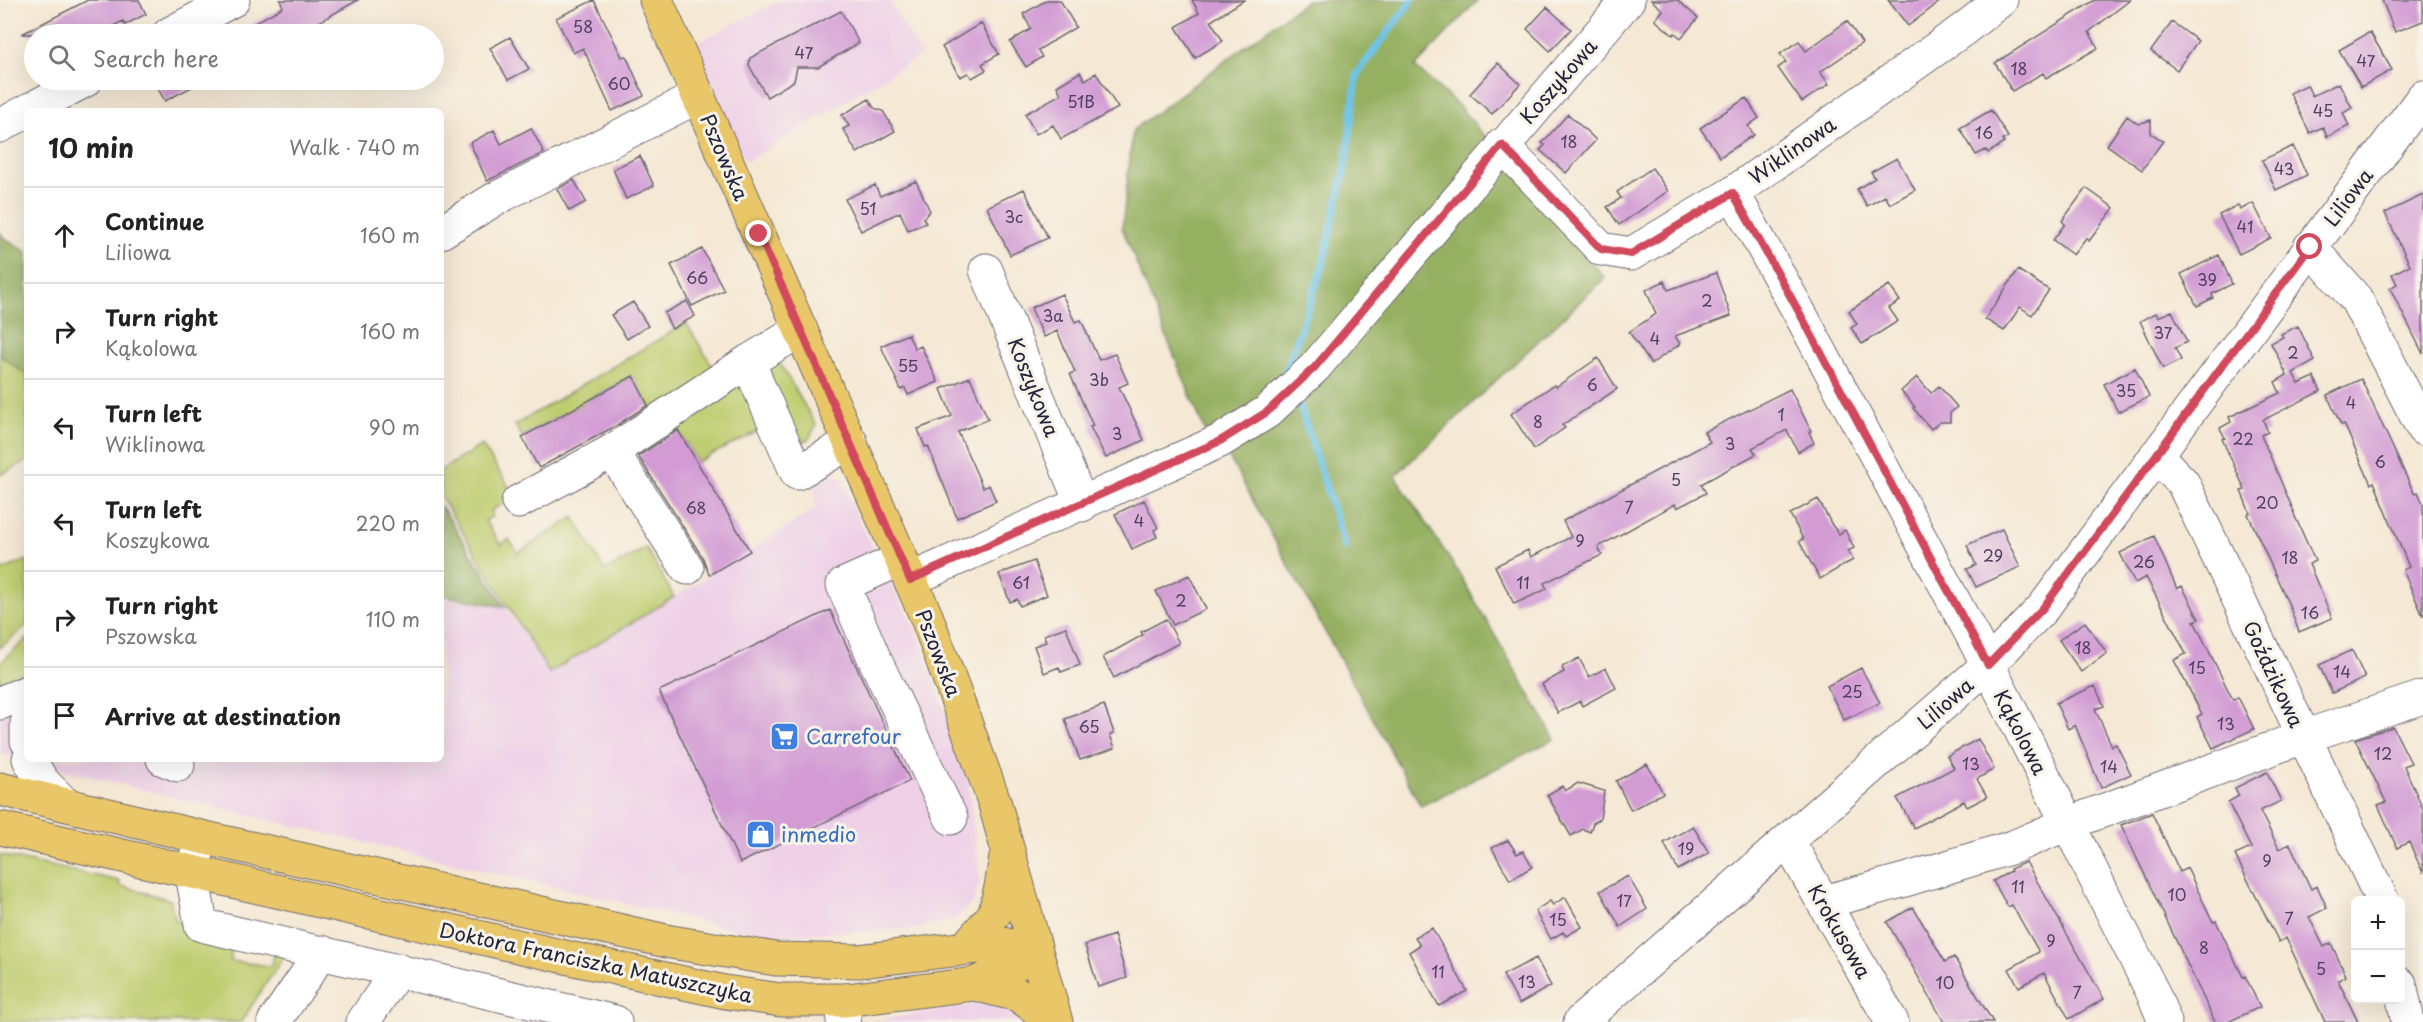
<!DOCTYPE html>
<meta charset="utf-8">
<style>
body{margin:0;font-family:"Playpen Sans",sans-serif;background:#f2f2f2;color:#222}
.controls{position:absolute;right:18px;bottom:18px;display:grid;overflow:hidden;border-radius:9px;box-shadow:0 6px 24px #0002}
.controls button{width:54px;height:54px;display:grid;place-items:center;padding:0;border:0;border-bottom:2px solid #e0e0e0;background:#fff;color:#222;font:30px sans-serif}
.stop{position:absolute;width:18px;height:18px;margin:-14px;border:4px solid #d1495b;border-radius:50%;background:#fff}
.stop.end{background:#d1495b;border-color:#fff;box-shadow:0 2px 6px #0008}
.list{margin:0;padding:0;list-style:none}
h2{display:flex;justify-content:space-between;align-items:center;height:78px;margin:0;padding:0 24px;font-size:26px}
h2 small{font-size:20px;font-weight:400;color:#767676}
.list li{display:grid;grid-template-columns:39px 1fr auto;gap:18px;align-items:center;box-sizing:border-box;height:96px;padding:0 24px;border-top:2px solid #e0e0e0}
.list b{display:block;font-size:22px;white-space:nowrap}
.list p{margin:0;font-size:20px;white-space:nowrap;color:#767676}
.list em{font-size:20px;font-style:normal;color:#767676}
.icon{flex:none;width:33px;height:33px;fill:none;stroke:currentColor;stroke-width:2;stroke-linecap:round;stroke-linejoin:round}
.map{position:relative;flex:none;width:2423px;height:1022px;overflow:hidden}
.search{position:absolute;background:#fff;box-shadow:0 6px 24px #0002;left:24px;top:24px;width:420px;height:66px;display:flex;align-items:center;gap:15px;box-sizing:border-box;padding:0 21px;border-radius:33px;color:#767676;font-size:22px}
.panel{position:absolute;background:#fff;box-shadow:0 6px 24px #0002;left:24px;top:108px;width:420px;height:654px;border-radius:9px}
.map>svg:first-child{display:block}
.built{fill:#eed0e7}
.green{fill:#becd6f;stroke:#707855;stroke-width:1.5}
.forest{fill:#96b062;stroke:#5c694e;stroke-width:1.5}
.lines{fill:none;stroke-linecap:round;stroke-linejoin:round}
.stream{stroke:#6bc4e8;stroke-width:7}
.building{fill:#d29bd4}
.minor-casing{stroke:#6c6771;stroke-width:35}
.major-casing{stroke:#6c6771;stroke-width:35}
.minor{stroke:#fff;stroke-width:33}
.major{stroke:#e9c769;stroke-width:33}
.route{stroke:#d1495b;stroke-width:8}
.labels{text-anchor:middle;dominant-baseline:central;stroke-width:6;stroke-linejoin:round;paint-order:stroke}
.number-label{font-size:16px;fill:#4e4061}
.street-label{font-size:20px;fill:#22223b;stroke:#f7f3e8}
.shop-label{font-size:20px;fill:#366cbe;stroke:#f7f3e8;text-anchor:start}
</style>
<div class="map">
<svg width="2423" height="1022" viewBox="0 0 2423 1022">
<rect width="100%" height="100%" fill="#f7f3e8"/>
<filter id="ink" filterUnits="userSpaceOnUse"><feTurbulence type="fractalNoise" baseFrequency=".0167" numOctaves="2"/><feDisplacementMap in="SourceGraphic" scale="12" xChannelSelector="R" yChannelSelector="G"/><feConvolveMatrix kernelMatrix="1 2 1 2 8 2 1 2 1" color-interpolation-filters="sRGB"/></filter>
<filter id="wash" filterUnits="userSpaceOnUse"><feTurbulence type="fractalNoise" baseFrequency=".008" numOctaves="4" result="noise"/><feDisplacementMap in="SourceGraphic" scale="24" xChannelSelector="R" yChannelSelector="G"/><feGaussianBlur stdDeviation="1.35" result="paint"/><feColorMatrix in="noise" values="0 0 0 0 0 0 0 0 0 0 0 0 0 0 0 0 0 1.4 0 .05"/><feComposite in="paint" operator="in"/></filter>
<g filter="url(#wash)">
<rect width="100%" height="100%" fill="#f5e8d4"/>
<path class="built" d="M781 0H889L921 55 746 162 692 45Z
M824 468 842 478 851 505 915 630 946 712 968 779 980 880 974 901 955 919 916 929 783 935 746 932 197 803 0 754V683L27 669V759H441V595L505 607 550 673 750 551 816 508 812 476Z
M982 1003H992L1009 1009 1020 1015 1025 1022H869Z"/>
<path class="green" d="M686 323 721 380 771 348 816 425 809 439 794 445 778 421 697 462 675 425 650 407 632 376 522 437 515 425Z
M0 344 27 362V461L0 475Z
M482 445 515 496 491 511 493 516 485 521 501 545 509 539 518 553 574 517 605 571 646 548 674 597 549 673 441 497V470Z
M27 560V625L0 648V571Z
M27 639V671L0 685V663Z
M0 855 120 881 119 885 171 900C171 933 205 940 231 946V961L271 966 275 953 285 955 241 1022H0Z"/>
<path class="forest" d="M1307 0H1478L1415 67 1459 106 1605 278 1395 476 1457 570 1555 739 1421 806 1226 452 1205 431 1122 228 1133 130Z
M0 232 3 237 27 252V375L0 355Z
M441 506 505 607 441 595Z"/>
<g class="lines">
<path class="stream" d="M1284 376 1322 268 1346 164 1357 74 1412 0
M1299 403 1345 547"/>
</g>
<g id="blocks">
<path class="building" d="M88 0H139L146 14 125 25 123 21 97 34H22Z
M280 0H358L298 34H235L283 7Z
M594 0 622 57 626 56 644 96 612 111 583 48 573 53 556 18Z
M1047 0H1060L1076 27 1038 50 1042 57 1026 67 1010 42 1031 29 1023 14Z
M1192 0H1244L1211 21 1223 41 1195 58 1176 27 1199 13Z
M1651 0H1677L1698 18 1681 38 1675 33 1673 35 1655 20 1663 10Z
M1888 0H1942L1908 26Z
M2095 0H2130L2089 32 2098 48 2046 78 2043 73 2012 91 1995 63Z
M2382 0H2423V21L2395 32Z
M1547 7 1571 29 1550 51 1527 29Z
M841 11 859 43 818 67H797L794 81 767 97 749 65 750 58Z
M1847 21 1862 43 1820 72 1829 84 1802 102 1778 68 1786 62 1780 54 1799 41 1806 51Z
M2172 22 2198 41 2177 70 2151 51Z
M981 23 999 54 982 64 986 70 972 78 968 73 960 77 942 47Z
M2370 32 2392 70 2361 87 2339 50Z
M510 37 529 69 508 80 490 48Z
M1498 63 1520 84 1492 114 1470 94Z
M1080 72 1085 80 1096 73 1118 108 1061 139 1053 125 1036 134 1025 114 1061 94 1057 86Z
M153 80H205L165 101Z
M2339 83 2352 108 2343 113 2349 126 2327 137 2323 127 2310 133 2290 93 2307 85 2312 96Z
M1746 98 1759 118 1748 126 1754 135 1720 157 1700 128Z
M869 99 874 108 883 111 895 131 857 153 843 129 849 126 842 115Z
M1991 110 2008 137 2002 140 2004 143 1988 153 1986 150 1976 155 1960 128Z
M1568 114 1596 140 1566 173 1540 150 1545 145 1542 143Z
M2127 116 2138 124 2151 120V133L2163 141 2142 170 2107 145Z
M531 128 544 153 487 181 470 143 494 130 501 144Z
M2293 146 2307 175 2276 190 2262 160Z
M640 156 654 186 626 199 613 169Z
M1897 158 1915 190 1890 204 1885 196 1867 206 1857 189 1875 178 1871 172Z
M1652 168 1668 191 1619 225 1607 207 1621 198 1617 192Z
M574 180 586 202 569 211 557 189Z
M916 181 930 211 923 218 926 223 908 230 900 212 861 231 845 199 875 185 880 196Z
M2086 188 2114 208 2089 241 2086 238 2073 255 2053 240 2065 224 2062 221Z
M1024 189 1048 238 1010 255 987 207Z
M2423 195V354L2390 288 2397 284 2392 274 2410 265 2385 213Z
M2253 203 2271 238 2239 254 2219 215 2238 205 2240 210Z
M702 249 724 290 692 306 671 265Z
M2219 255 2232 284 2212 294 2213 298 2197 306 2181 274Z
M2018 270 2049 290 2032 315 2020 307 2004 331 1985 319Z
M1716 273 1731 316 1675 336 1680 344 1651 364 1629 332 1656 314 1646 290 1664 281 1668 290Z
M1889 285 1900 301 1889 308 1898 321 1862 344 1851 328 1857 324 1849 311Z
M1062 294 1075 322 1081 320 1099 360 1115 354 1128 383 1119 387 1144 440 1106 458 1090 427 1093 426 1070 374 1075 372 1057 331 1044 337 1031 308Z
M687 301 695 316 672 329 664 313Z
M633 302 648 326 627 339 611 315Z
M2172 311 2187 342 2175 348 2181 360 2163 369 2140 321 2156 313 2158 317Z
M2298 326 2315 361 2293 373 2299 384 2314 377 2321 391 2263 420 2268 432 2261 435 2294 512H2293L2315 561 2309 564 2332 618 2299 632 2289 605 2248 514 2250 513 2241 491 2245 490 2222 439 2225 438 2220 428 2231 422 2229 417 2280 393 2275 382 2287 375 2271 343 2283 337 2281 334Z
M908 334 915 349 921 346 938 382 908 395 905 388 901 390 881 346Z
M1598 358 1617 389 1562 425 1565 428 1534 449 1511 414 1554 385 1556 387Z
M2135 368 2149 397 2118 412 2104 384Z
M633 376 648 405 617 425 539 468 522 437Z
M970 377 988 419 958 432 983 488 989 485 996 501 957 518 928 446 925 447 918 429 952 416 941 389Z
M1917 377 1931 393 1939 386 1957 407 1950 413V422H1940L1931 429 1913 408 1915 407 1901 391Z
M2361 379 2414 493 2418 492 2423 504V616L2403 570 2409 567 2374 482 2371 484 2344 424 2341 425 2327 395Z
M1790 389 1811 431 1809 432 1814 443 1798 452 1787 430 1752 448 1756 454 1701 484 1706 493 1677 508 1675 504 1598 547 1602 555 1544 583 1547 589 1514 604 1495 566 1528 550 1531 557 1571 537 1563 521 1710 442 1704 432Z
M678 430 750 551 709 575 703 558 638 456Z
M1818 499 1832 525 1839 534 1845 530 1854 548 1848 551 1853 560 1820 579 1799 541 1803 539 1790 514Z
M1144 500 1158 528 1154 530 1157 537 1132 549 1115 514Z
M2002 529 2020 567 1976 587 1967 569 1976 565 1967 545Z
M2154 536 2177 589 2182 586 2199 619 2194 621 2233 700 2238 697 2254 729 2213 748 2197 717 2202 714 2174 660 2186 654 2146 577 2135 583 2120 553Z
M1034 561 1047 595 1020 606 1017 599 1010 602 999 574Z
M1189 575 1206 609 1173 625 1156 591Z
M830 610 910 781 740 863 659 691Z
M1166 619 1179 643 1114 678 1103 657 1143 635 1141 632Z
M2085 622 2107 653 2081 672 2059 640Z
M1066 627 1080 665 1061 672 1059 667 1044 673 1034 646 1046 642 1044 635Z
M2352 650 2365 678 2332 693 2319 665Z
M1579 658 1589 677 1606 668 1616 688 1582 706 1580 701 1558 713 1542 684 1564 672 1562 667Z
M1861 668 1880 703 1844 720 1827 686Z
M2095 686 2104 706 2095 709 2112 746 2116 744 2131 774 2101 788 2075 725 2068 729 2056 703Z
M1104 705 1114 733 1110 735 1115 748 1080 760 1065 719Z
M2393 727 2411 763 2404 766 2423 809V873L2409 842 2397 848 2378 805 2386 802 2355 739Z
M1978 739 1994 769 1977 779 1987 797 1967 807 1964 801 1914 828 1897 798 1954 768 1947 756Z
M1647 764 1663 793 1631 810 1616 781Z
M2267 772 2281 801 2260 811 2279 849 2290 844 2311 889 2317 886 2327 908 2309 917 2324 947 2331 943 2346 976 2338 980 2358 1022H2325L2286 938 2279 942 2235 855 2251 848 2228 802 2239 796 2235 788Z
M1578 783 1604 791 1600 819 1593 823 1590 832 1583 829 1571 836 1547 795 1562 786 1565 791Z
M2152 813 2180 872 2187 868 2213 922 2216 921 2243 977 2245 976 2260 1007 2228 1022H2215L2121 825Z
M1693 826 1709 853 1678 870 1664 843Z
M1508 840 1517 854 1523 851 1532 867 1510 880 1492 848Z
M2026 862 2104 999 2069 1019 2044 973 2019 987 2009 969 2039 952 2012 905 2008 907 1993 881 2011 871 2010 869Z
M1628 876 1647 909 1620 927 1600 891Z
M1565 897 1582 927 1566 936 1563 932 1551 939 1535 911 1550 901 1553 905Z
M1913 907 1945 962 1954 957 1993 1022H1944L1887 922Z
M1432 928 1467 991 1439 1006 1409 952 1420 945 1415 937Z
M1114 935 1127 978 1098 987 1085 945Z
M1536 958 1551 986 1519 1004 1503 975Z"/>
</g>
</g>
<g filter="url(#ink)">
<use href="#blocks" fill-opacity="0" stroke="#6c6771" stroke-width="1.5"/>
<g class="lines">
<defs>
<path id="minor" d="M169 34 233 0
M27 111 86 80
M0 126 27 111
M1502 145 1601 249 1631 254 1733 193 1964 29 2001 0
M1733 193 1804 321 1988 665 2154 995 2165 1022
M441 232 495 199 699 96
M2310 247 2356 299 2423 429
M986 270 1082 505
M801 330 749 361 757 383 797 473 851 442
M2156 455 2183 483 2382 900
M518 502 612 451
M901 559 843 585 875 660 951 818
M687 568 612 451 749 361
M910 580 1220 441 1267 412 1315 367 1628 0
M0 703 27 692
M27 723V741
M29 759 42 781 65 804
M163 759 178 765
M201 837 192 873 201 925 615 1022
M1788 841 1892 1022
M1824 902 1905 880 2013 847 2067 824 2303 737 2423 697
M2400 984 2408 1022
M274 1022 322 952
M363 1022 398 970
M843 1022 846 1000
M1580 1022 1988 665 2043 608 2423 97"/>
<path id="major" d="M656 0 927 618 994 801 1056 1022
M0 789 201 837 671 942 776 959 859 961 1002 944 1036 951
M0 828 574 959 725 992 781 1000H846L974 984 1012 967 1036 951
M965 948 994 915 1001 888 1006 857
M974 984 1018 995 1055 1022"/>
</defs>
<use href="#minor" class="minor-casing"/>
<use href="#major" class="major-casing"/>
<use href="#minor" class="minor"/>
<use href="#major" class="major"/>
</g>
</g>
<g class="lines" filter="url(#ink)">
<path class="route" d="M759 234 910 580 1220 441 1267 412 1315 367 1502 145 1601 249 1631 254 1733 193 1804 321 1988 665 2043 608 2310 247"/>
</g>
<defs>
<symbol id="supermarket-square" viewBox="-11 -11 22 22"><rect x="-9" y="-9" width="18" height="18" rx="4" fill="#3f7fe0" stroke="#f7f3e8"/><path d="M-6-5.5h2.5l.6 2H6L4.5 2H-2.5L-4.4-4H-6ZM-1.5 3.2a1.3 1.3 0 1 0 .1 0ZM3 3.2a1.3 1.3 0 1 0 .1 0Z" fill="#fff"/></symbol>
<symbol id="shop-square" viewBox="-11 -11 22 22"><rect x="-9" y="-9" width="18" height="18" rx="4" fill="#3f7fe0" stroke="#f7f3e8"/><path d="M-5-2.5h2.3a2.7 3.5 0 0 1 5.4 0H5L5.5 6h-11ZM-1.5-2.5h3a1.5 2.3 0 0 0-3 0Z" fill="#fff"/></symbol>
</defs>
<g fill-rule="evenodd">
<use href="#supermarket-square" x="768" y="720" width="33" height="33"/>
<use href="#shop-square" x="744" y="818" width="33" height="33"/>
</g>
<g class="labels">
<g class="number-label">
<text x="583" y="26">58</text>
<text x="804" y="52">47</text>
<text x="2366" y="60">47</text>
<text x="2019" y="68">18</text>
<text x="619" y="83">60</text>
<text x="1081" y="101">51B</text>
<text x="2323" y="110">45</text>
<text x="1984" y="132">16</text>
<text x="1569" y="141">18</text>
<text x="2284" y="168">43</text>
<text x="868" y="208">51</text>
<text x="1014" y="216">3c</text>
<text x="2245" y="226">41</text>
<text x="697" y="277">66</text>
<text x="2207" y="279">39</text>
<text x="1707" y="300">2</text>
<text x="1053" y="315">3a</text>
<text x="2163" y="332">37</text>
<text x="1655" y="338">4</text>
<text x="2293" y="352">2</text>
<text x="908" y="365">55</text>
<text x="1099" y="379">3b</text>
<text x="1592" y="384">6</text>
<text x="2126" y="390">35</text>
<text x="2351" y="402">4</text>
<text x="1781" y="414">1</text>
<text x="1538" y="421">8</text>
<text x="1117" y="433">3</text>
<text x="2243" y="438">22</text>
<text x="1730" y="443">3</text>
<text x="2380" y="461">6</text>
<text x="1676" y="479">5</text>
<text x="2267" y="502">20</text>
<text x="696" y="507">68</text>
<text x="1629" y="507">7</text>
<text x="1139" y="520">4</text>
<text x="1580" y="540">9</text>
<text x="1993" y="555">29</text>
<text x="2290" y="557">18</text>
<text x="2144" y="561">26</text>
<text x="1021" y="582">61</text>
<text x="1523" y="582">11</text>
<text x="1181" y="600">2</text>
<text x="2310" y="612">16</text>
<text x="2083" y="647">18</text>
<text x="2197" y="667">15</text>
<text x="2342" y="671">14</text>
<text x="1852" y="691">25</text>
<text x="2226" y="723">13</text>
<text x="1089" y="726">65</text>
<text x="2383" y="753">12</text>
<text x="1971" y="763">13</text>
<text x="2109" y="766">14</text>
<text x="1686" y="848">19</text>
<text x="2267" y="860">9</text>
<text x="2018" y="886">11</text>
<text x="2177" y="894">10</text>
<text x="1624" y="900">17</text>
<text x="2289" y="918">7</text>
<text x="1558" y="919">15</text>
<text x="2051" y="940">9</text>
<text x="2204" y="947">8</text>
<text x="2321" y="968">5</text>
<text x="1438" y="971">11</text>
<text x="1527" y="981">13</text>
<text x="1945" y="982">10</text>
<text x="2077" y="992">7</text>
</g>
<g class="street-label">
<text transform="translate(1558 81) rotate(-49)">Koszykowa</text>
<text transform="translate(1792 150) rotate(-35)">Wiklinowa</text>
<text transform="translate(725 157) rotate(67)">Pszowska</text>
<text transform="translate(2348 197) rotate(-53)">Liliowa</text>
<text transform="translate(1034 387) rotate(68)">Koszykowa</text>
<text transform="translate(939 653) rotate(69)">Pszowska</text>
<text transform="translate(2274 674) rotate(65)">Goździkowa</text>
<text transform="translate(1945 703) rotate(-41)">Liliowa</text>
<text transform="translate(2021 732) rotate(63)">Kąkolowa</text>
<text transform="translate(1840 931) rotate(60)">Krokusowa</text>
<text transform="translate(596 962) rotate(12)">Doktora Franciszka Matuszczyka</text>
</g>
<g class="shop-label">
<text x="806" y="736">Carrefour</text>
<text x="781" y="834">inmedio</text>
</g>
</g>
</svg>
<div class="controls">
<button>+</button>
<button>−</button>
</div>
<div class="stop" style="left:2310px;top:247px"></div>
<div class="stop end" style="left:759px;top:234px"></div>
<div class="search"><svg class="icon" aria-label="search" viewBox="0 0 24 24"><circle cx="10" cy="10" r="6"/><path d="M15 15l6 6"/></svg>Search here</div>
<section class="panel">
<h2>10 min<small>Walk · 740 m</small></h2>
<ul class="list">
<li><svg class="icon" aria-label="ahead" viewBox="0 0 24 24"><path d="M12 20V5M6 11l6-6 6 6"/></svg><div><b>Continue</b><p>Liliowa</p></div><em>160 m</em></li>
<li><svg class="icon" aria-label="right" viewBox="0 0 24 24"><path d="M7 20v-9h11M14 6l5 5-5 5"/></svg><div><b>Turn right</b><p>Kąkolowa</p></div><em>160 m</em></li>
<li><svg class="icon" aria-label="left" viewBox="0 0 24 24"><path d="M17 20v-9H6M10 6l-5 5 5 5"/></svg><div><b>Turn left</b><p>Wiklinowa</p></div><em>90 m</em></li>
<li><svg class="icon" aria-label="left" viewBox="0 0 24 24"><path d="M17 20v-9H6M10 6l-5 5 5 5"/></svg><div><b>Turn left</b><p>Koszykowa</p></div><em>220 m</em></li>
<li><svg class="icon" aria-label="right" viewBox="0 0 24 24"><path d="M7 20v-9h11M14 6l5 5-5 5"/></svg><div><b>Turn right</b><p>Pszowska</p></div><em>110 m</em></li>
<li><svg class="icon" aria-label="arrive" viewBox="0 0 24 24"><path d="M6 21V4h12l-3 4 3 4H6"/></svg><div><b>Arrive at destination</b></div></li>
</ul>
</section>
</div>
